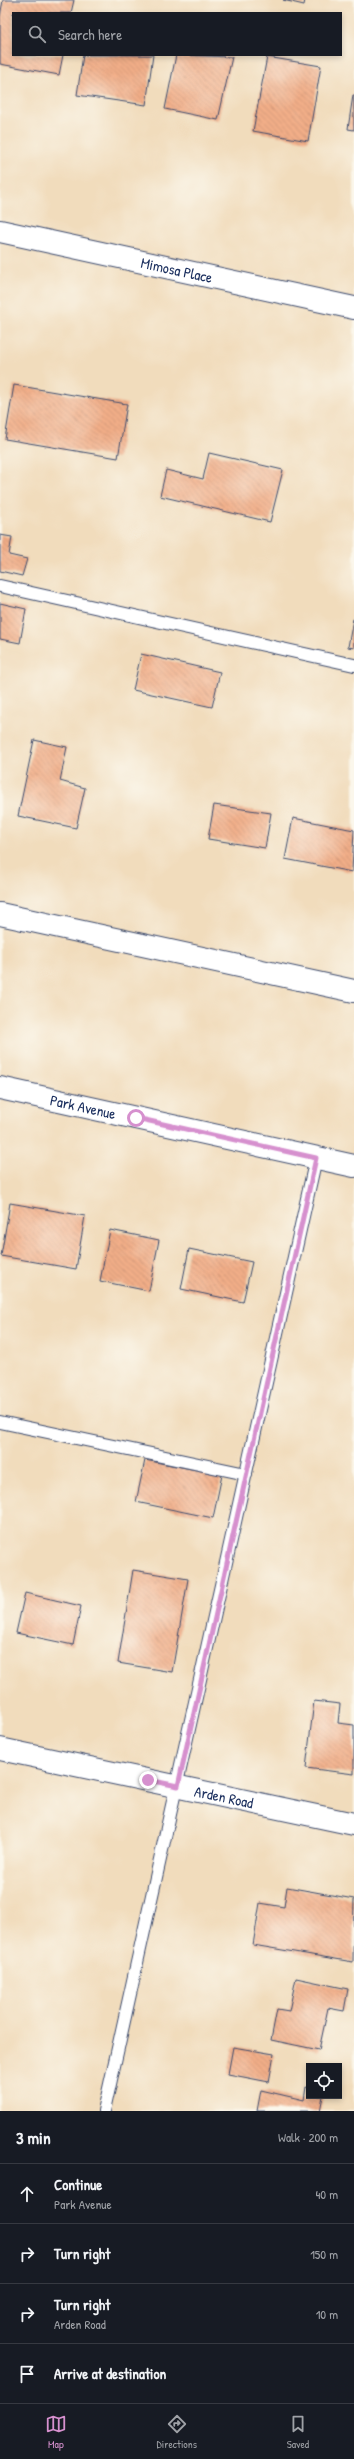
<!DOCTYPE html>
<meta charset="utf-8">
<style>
body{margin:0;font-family:"Patrick Hand",sans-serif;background:#20242c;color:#f1f3f6}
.controls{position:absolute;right:12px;bottom:12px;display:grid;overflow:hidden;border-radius:0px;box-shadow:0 2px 6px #0003}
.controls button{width:36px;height:36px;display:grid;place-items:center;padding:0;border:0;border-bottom:1px solid #363941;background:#171b24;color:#f1f3f6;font:20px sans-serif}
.stop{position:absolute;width:12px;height:12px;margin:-9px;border:3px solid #d690ce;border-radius:50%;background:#fff}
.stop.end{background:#d690ce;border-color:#fff;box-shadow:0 1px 4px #0008}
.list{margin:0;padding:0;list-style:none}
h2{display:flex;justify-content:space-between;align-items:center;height:52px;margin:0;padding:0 16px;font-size:17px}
h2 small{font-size:13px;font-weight:400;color:#9ea1a6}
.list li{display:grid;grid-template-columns:26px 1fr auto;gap:12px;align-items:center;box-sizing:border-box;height:60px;padding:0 16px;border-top:1px solid #363941}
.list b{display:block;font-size:15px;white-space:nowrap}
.list p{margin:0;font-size:13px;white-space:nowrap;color:#9ea1a6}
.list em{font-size:13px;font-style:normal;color:#9ea1a6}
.icon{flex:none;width:22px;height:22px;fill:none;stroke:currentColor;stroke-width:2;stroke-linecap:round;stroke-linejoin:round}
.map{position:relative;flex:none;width:354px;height:2111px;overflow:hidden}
.search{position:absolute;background:#171b24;box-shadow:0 2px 6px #0003;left:12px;right:12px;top:12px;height:44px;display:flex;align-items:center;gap:10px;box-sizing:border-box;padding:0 14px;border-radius:0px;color:#9ea1a6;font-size:15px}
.sheet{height:292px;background:#171b24}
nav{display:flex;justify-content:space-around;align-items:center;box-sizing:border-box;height:56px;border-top:1px solid #363941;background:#171b24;font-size:11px;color:#9ea1a6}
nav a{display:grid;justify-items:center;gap:2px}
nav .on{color:#d690ce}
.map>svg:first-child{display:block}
.building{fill:url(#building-back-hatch)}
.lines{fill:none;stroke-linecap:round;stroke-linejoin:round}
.lane-casing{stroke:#3b496c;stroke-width:14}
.street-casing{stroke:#3b496c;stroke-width:24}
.lane{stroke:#fff;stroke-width:12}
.street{stroke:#fff;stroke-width:22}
.route{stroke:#d690ce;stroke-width:5}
.labels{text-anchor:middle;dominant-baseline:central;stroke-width:4;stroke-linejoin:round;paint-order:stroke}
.street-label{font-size:15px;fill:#1b2f5e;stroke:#fbf7ec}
</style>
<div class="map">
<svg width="354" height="2111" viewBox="0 0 354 2111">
<defs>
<pattern id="building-back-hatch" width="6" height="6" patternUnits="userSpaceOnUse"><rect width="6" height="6" fill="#f2ae88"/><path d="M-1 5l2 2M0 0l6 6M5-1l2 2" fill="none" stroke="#c38e72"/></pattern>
</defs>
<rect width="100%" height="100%" fill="#fbf7ec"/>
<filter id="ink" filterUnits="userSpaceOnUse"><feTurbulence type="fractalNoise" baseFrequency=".025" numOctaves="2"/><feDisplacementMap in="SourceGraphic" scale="8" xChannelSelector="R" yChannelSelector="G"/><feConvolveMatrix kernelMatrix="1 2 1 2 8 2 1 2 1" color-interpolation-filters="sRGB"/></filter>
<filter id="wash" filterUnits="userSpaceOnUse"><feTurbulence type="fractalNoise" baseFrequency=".012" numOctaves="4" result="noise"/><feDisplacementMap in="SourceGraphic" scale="16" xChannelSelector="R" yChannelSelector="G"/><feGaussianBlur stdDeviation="0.9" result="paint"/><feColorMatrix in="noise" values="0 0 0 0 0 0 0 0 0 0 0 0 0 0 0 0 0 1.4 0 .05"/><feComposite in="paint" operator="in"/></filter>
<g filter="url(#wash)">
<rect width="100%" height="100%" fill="#f1dcbc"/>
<g id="blocks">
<path class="building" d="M3 0H74L71 13H13V55H63L59 75 0 64V17Z
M283 0H305L304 5Z
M83 55H153L146 105 77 95Z
M176 55 232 57 218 120 165 109Z
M267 57 321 66 308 141 253 131Z
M353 95H354V130L348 129Z
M14 385 127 404 118 458 5 439Z
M209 453 283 470 270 522 160 496 166 470 203 479Z
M0 535 12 537 9 555 27 559 22 576 0 571Z
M0 603 26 609 20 643 0 639Z
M353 619H354V648L348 647Z
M141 654 220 672 212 707 133 690Z
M34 740 67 747 60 781 85 788 76 828 18 816Z
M214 805 271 813 265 848 208 839Z
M293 818 354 830 352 872 285 859Z
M10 1203 85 1216 76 1269 1 1256Z
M110 1230 159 1240 149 1291 100 1281Z
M189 1249 252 1262 243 1302 181 1289Z
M145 1460 222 1475 213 1518 136 1502Z
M133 1570 188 1579 172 1672 118 1663Z
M25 1593 81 1606 73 1645 16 1633Z
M314 1701 340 1704 338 1723 354 1725V1774L306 1768Z
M287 1887 354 1899 353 1962 253 1945 260 1903 284 1907Z
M296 1978 348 1989 344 2011 328 2008 319 2050 271 2040 277 2009 289 2011Z
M233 2047 274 2054 269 2082 228 2074Z
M306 2087 309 2088V2096H323L320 2111H257L261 2090 304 2100Z"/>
</g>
</g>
<g filter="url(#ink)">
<use href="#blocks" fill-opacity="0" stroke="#3b496c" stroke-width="1"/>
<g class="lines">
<defs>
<path id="lane" d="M0 586 354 665
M0 1422 246 1474
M104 2111 316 1158"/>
<g id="street">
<path id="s1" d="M0 231 354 308"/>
<path d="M0 914 354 991"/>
<path id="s2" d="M0 1088 354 1166"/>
<path id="s3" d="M0 1749 354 1824"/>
</g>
</defs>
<use href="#lane" class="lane-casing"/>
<use href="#street" class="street-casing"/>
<use href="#lane" class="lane"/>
<use href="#street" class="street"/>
</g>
</g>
<g class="lines" filter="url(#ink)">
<path class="route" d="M136 1118 316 1158 178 1786 148 1780"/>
</g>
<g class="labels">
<g class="street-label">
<text stroke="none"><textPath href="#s1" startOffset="181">Mimosa Place</textPath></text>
<text stroke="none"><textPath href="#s2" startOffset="85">Park Avenue</textPath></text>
<text stroke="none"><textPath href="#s3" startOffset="229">Arden Road</textPath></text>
</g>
</g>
</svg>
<div class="controls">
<button><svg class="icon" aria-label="locate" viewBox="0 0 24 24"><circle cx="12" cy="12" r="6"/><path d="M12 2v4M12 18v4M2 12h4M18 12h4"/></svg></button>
</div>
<div class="stop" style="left:136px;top:1118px"></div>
<div class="stop end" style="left:148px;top:1780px"></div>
<div class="search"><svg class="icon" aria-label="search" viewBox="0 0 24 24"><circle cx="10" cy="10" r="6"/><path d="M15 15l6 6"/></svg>Search here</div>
</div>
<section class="sheet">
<h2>3 min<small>Walk · 200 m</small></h2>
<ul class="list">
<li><svg class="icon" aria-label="ahead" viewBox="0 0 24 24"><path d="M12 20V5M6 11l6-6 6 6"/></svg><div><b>Continue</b><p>Park Avenue</p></div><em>40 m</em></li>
<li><svg class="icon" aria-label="right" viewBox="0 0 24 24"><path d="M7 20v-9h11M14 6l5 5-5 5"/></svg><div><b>Turn right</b></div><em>150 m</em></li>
<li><svg class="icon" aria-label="right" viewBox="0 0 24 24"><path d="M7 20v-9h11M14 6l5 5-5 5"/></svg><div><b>Turn right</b><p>Arden Road</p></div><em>10 m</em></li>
<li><svg class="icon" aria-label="arrive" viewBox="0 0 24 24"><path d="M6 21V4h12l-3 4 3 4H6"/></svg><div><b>Arrive at destination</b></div></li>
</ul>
</section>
<nav>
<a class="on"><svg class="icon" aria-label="map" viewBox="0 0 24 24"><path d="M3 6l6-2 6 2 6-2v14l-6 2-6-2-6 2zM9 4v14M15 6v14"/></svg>Map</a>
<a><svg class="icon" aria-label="directions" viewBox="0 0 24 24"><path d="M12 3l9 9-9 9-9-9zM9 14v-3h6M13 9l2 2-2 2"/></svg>Directions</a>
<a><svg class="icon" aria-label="saved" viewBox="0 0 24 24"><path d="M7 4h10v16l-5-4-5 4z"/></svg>Saved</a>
</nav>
